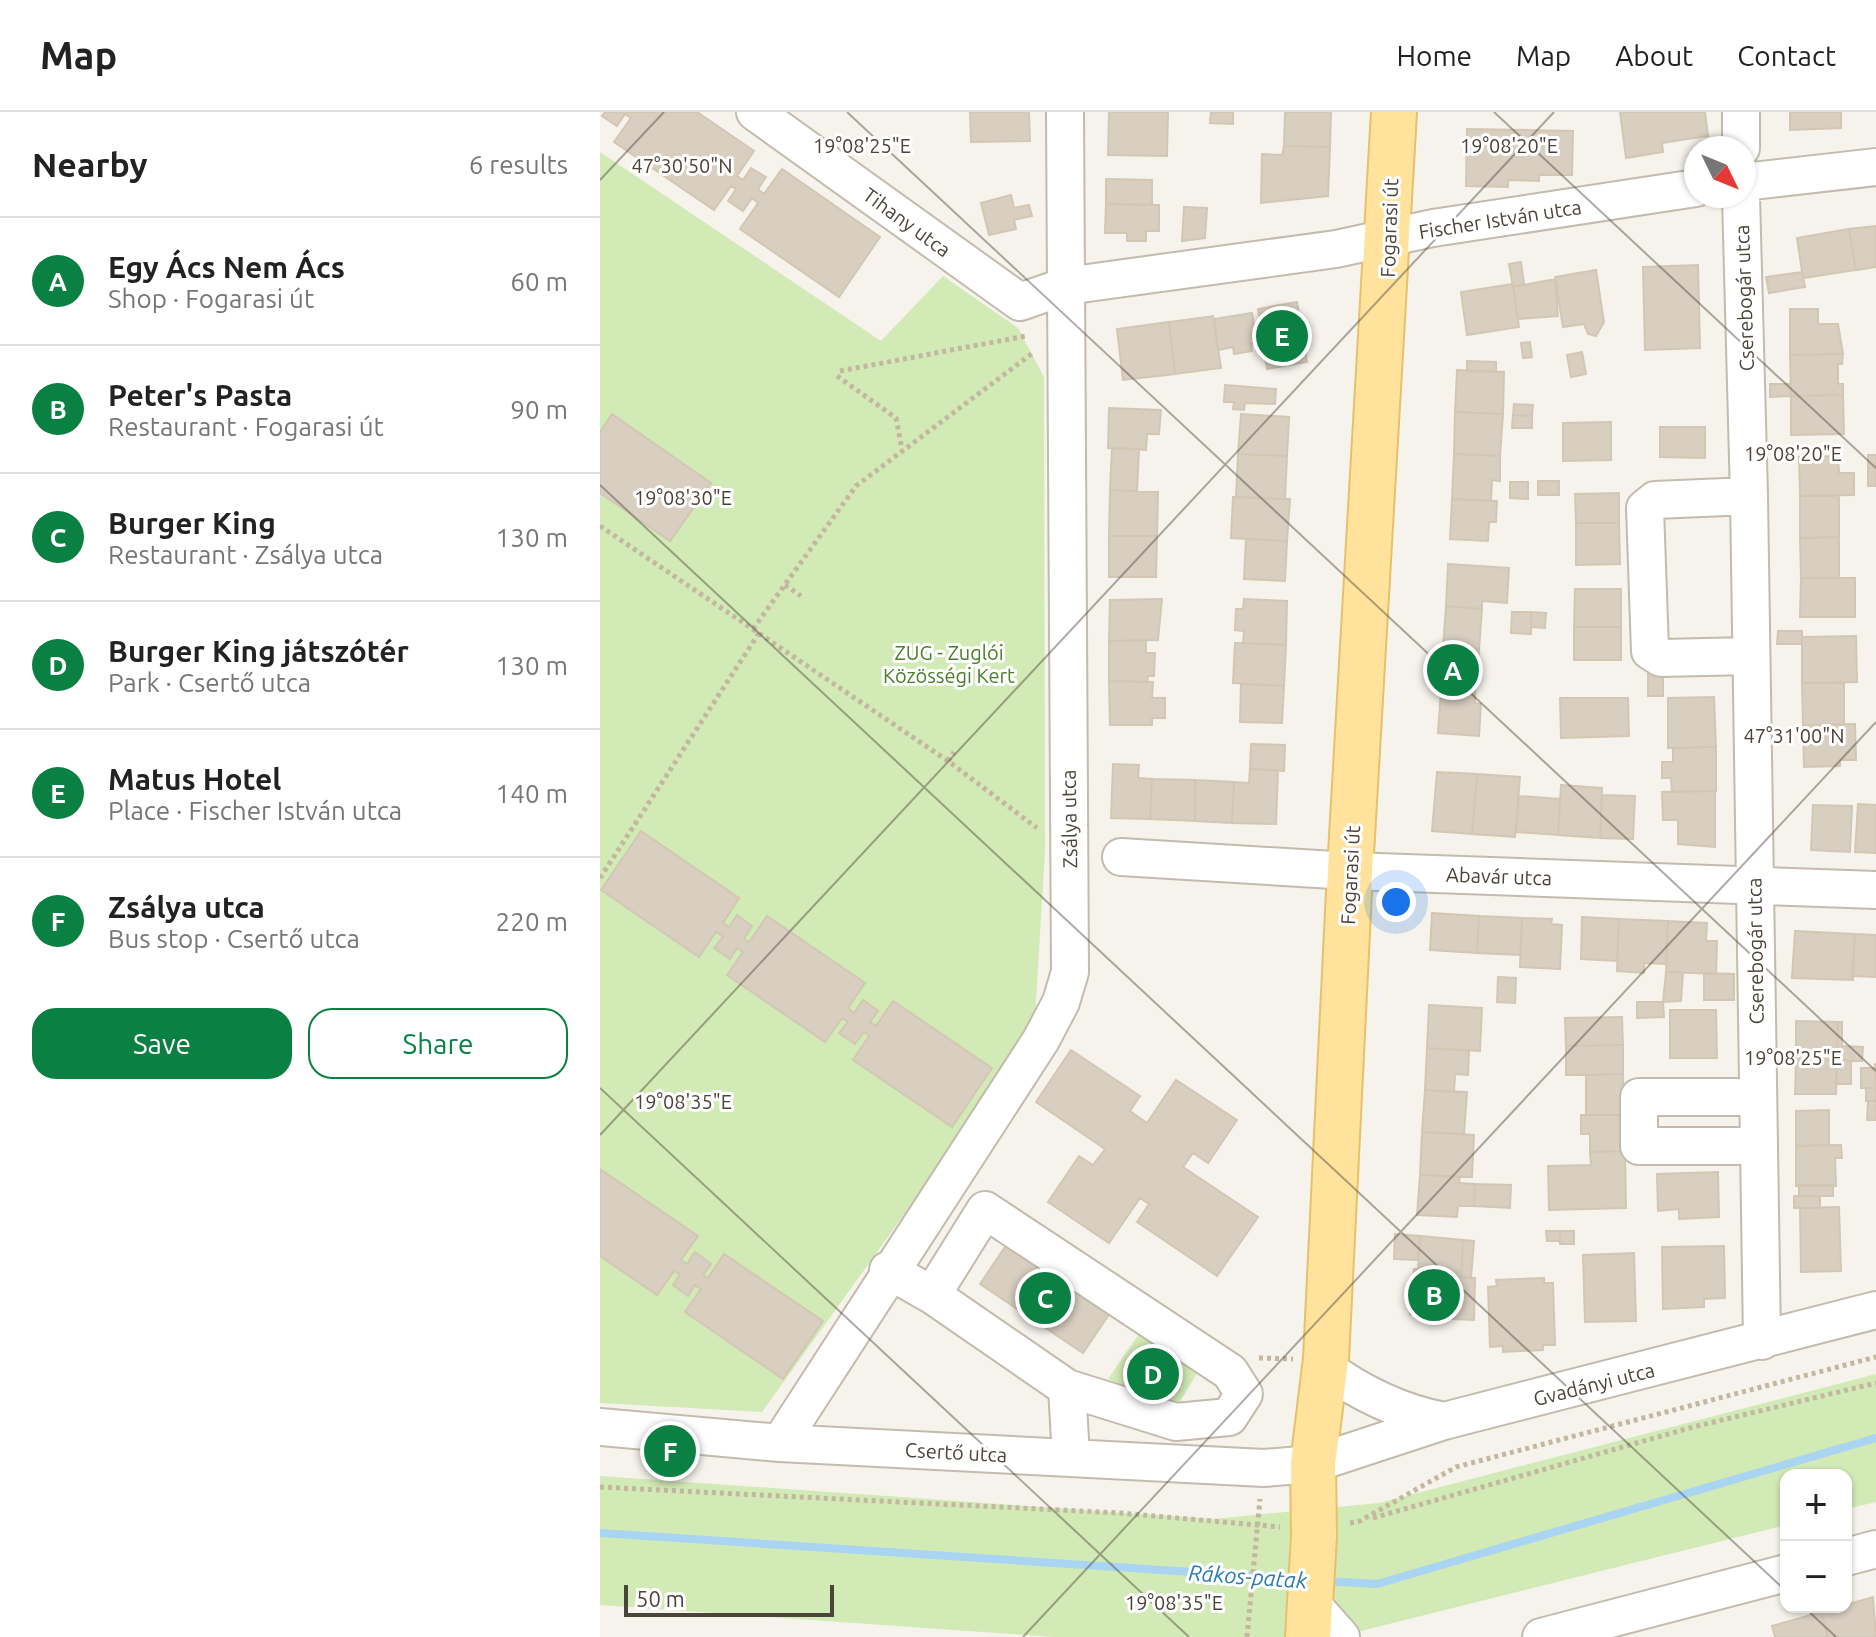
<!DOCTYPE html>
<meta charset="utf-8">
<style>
body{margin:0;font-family:Ubuntu,sans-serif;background:#f2f2f2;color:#222}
.controls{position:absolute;right:24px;bottom:24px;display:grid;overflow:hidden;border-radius:16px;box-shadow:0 2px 6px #0004}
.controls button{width:72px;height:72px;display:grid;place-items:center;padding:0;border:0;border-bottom:2px solid #e0e0e0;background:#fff;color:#222;font:40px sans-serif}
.compass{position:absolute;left:1084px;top:24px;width:72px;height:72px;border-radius:50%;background:#fff;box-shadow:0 2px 6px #0004;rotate:133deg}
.scale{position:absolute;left:24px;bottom:20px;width:210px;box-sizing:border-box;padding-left:8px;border:4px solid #4b4439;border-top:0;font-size:22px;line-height:28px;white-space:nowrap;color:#4b4439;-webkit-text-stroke:6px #fff;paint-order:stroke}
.you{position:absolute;left:796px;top:790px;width:28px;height:28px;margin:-20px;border:6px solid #fff;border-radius:50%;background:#1a73e8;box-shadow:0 0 0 12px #1a73e833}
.badge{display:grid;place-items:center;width:52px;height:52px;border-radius:50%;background:#0b8043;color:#fff;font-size:26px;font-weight:700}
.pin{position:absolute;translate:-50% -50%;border:4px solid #fff;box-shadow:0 2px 8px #0006}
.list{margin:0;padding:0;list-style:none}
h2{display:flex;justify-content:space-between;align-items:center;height:104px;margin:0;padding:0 32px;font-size:34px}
h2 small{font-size:26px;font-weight:400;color:#767676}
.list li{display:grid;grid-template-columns:52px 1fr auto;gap:24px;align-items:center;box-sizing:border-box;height:128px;padding:0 32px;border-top:2px solid #e0e0e0}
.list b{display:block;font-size:30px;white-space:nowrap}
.list p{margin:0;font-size:26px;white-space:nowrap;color:#767676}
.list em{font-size:26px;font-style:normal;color:#767676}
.actions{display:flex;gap:16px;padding:24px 32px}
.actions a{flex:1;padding:18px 0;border:2px solid #0b8043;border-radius:24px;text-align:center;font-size:28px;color:#0b8043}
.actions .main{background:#0b8043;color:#fff}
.map{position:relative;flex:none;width:1276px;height:1525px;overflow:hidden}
header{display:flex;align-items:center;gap:48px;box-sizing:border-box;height:112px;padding:0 40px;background:#fff;border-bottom:2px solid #e0e0e0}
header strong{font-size:38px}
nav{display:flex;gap:44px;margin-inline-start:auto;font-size:28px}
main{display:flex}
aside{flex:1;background:#fff}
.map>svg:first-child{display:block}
.green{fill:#d2eab5}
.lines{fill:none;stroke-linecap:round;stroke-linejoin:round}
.stream{stroke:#a9d4f2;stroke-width:8}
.building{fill:#d8cfc1;stroke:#d3c7b4;stroke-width:2}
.minor-casing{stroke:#c2bbae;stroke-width:40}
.major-casing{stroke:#e6c16a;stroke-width:48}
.path{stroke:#c4b79f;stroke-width:5;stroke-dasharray:4 4;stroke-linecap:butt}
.minor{stroke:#fff;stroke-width:36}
.major{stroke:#ffe39c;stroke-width:44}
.ticks{fill:none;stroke:#4b4439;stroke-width:2;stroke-opacity:0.45}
.labels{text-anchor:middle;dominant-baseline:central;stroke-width:6;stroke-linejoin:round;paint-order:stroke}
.street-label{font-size:20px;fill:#4b4439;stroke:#fff}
.park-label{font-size:20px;fill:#4a7f2a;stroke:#fff}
.water-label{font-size:22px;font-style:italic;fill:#2e7ab2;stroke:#fff}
.ticks-label{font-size:20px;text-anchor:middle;fill:#4b4439;stroke:#fff;stroke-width:6;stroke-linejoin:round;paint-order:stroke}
</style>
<header>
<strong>Map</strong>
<nav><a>Home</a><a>Map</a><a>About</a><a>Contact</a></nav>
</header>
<main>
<aside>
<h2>Nearby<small>6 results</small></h2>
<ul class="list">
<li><span class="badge">A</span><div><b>Egy Ács Nem Ács</b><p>Shop · Fogarasi út</p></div><em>60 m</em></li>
<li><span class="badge">B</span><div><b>Peter's Pasta</b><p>Restaurant · Fogarasi út</p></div><em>90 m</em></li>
<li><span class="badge">C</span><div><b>Burger King</b><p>Restaurant · Zsálya utca</p></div><em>130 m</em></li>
<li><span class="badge">D</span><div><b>Burger King játszótér</b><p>Park · Csertő utca</p></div><em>130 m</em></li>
<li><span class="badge">E</span><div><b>Matus Hotel</b><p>Place · Fischer István utca</p></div><em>140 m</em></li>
<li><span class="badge">F</span><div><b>Zsálya utca</b><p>Bus stop · Csertő utca</p></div><em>220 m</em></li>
</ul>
<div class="actions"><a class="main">Save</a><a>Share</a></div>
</aside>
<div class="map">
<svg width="1276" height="1525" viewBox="0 0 1276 1525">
<rect width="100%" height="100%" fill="#f6f3ec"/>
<path class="green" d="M0 40 281 229 343 164 418 216 444 265 445 739 434 922 162 1300 0 1291Z
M541 1219 599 1258 575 1298 508 1267Z
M1276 1262V1390L1246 1397V1363H1186V1413L737 1525H454L0 1493V1364L613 1407 779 1391Z"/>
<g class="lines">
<path class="stream" d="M0 1421 698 1467
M723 1469 777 1472 1276 1326"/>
</g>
<path class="building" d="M5 0H97L154 39 137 64 143 68 151 56 166 65 158 77 164 82 182 57 280 125 239 185 140 117 158 91 152 86 143 99 128 89 136 77 131 74 114 98 14 30 31 6 25 2 17 14 2 4Z
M370 0H429L430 29 371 30Z
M509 0H568L567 44 508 43Z
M611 0H633V12L610 11Z
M685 0H731L730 35 684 34Z
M1020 0H1105L1108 24 1062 31 1063 40 1026 46Z
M1190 0H1241V16L1190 18Z
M867 17 973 19 972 63H939V69L908 68V75L866 74Z
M684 34 730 35 728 84 661 91 662 42 682 43Z
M506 67 552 68V93L506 92Z
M411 83 414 96 429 93 432 104 414 108 416 117 389 123 381 91Z
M506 92 559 93V119H546V129H527V121H505Z
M584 95 607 96 605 126 582 129Z
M1276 114V155L1256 158 1249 117Z
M1249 117 1256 158 1203 166 1197 126Z
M921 150 924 172 913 175 909 152Z
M1098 153 1100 236 1045 238 1043 155Z
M996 158 1004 210 996 224 988 222 984 212 963 215 955 165Z
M1202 160 1205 175 1169 181 1166 165Z
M955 167 958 204 918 207 913 175Z
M913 172 919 215 867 223 861 180Z
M697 190 707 250 667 257 658 197Z
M1190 197H1218V212H1238L1243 242 1190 243Z
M652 201 657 231 651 232 652 239 634 242 633 235 618 238 614 207Z
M613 204 621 256 575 262 569 210Z
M569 210 575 262 523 268 517 217Z
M930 230 932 245 923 246 921 231Z
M982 240 986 262 971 265 967 243Z
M1243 242 1242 252H1238V272H1243V283L1191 284 1190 243Z
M867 249 896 250V260L867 259Z
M857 258 904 260 903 302 855 300Z
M1170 272H1191V284L1170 285Z
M625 273 676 277 675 292 645 291 644 298 633 297 634 290H624Z
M1243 283 1244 322 1191 323V284Z
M914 292 933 293 932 304 913 303Z
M509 296 561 298 559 322H547L546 338 508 336Z
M855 300 903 302 900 344 854 342Z
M12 302 111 371 70 429 0 381V320Z
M641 302 689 305 687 344 638 342Z
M913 303 932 304V316H912Z
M1011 310V348L963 349V311Z
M1060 315H1105V346L1060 345Z
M512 336 539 337 537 379 510 378Z
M638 342 687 344 685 387 636 385Z
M854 342 900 344V369L892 368 891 389 852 387Z
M1268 343H1276V374H1268Z
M1238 344 1239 361H1254V383L1200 384 1199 345Z
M938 369H959V383H938Z
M910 370H928V387L910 386Z
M510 378 558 380 557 424H509Z
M1019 381V411H976L975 382Z
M1200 384H1239V425L1200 426Z
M633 385 690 387 687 429 631 426Z
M852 387 897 389 896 410H889L888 429 850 427Z
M976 411H1019L1020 452 976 453Z
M509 424H557L556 465H509Z
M1239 425V466H1201L1200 426Z
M646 427 687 429 685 469 644 467Z
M848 452 909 456 907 491 882 489V497L846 494Z
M1201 466H1255V505H1200Z
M975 477H1021V515H974Z
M562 487 558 528 509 529 510 488Z
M644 487 687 489 686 533 643 531 644 519 635 518 636 497H643Z
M846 494 882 497 879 538 843 536Z
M912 500H931V522L911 521Z
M931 500 946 501 945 516 931 515Z
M974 515H1021V548H974Z
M1178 519H1202V532H1177Z
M1256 524 1257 570 1202 571V525Z
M546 528V541H555L554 564H548L547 570 509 569V529Z
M635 531 686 533 684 574 633 571Z
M843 536 879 538 875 582 841 579Z
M1048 560H1063V584H1048Z
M509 569 553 570 552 586H565V606H552V613H510Z
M1202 571H1244V613H1203Z
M641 572 684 574 682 611 640 610Z
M841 579 875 582V591L881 592 879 624 838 621Z
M1114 585 1116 635 1068 636V586Z
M960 586H1028L1029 624 961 626Z
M1255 612 1256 648H1240V654L1204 655 1203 613Z
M651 632 685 633 684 659 650 657Z
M1116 635V679L1072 680 1071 666H1062V650H1073V636Z
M513 652 539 653 538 666 552 667 550 707 511 706Z
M650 657 678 658 676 712 632 711 634 670 649 671Z
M837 660 877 662 872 722 832 719Z
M877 662 920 665 915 725 872 722Z
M552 667 595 668V709L550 707Z
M595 668 634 670 632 711 595 709Z
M961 673 1002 676 1000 726 958 723Z
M1115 679V735L1078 732V708H1063L1062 680Z
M1002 683 1035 684 1033 727 1000 726Z
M919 684 960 687 958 723 916 720Z
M1258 692 1276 693V741L1255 740Z
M1213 693 1252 694 1250 740 1211 738Z
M41 719 139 786 123 811 129 815 137 803 152 814 144 827 149 830 167 804 265 871 248 896 254 901 263 888 278 899 270 910 276 914 293 889 392 956 352 1015 253 948 269 924 267 922 264 920 255 932 239 921 248 910 242 906 225 930 127 863 143 840 137 836 130 847 114 836 123 825 116 820 99 845 1 778Z
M832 801 879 804 877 841 830 838Z
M879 804 922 806 920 843 877 841Z
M982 805 1019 807 1017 849 981 847Z
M922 806 952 807 951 812 962 813 960 857 920 855Z
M1019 807 1068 809 1066 852 1044 851V861L1017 859Z
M1068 809 1107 811 1106 829H1117L1116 862 1066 860Z
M1195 819 1255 822 1253 868 1192 866Z
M1255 822 1276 823V865L1252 864Z
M1066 860H1083L1081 889 1063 890Z
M1104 861 1134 862V888H1104Z
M898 865 916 866 915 891 897 890Z
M1037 890H1063L1064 905 1037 906Z
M829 893 882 896 880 939 827 936Z
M1070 898H1116L1117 946H1070Z
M1022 905 1023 933 966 934 965 906Z
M1196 909 1238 910 1237 948H1196Z
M1238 910H1242V934L1263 935 1262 949 1237 948Z
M1023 933V962L966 963V934Z
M827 936 869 939 868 963 855 962 854 980 825 978Z
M471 938 540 984 530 999 547 1011 576 968 637 1008 608 1051 593 1041 583 1055 658 1105 617 1164 537 1110 549 1092 540 1086 509 1131 448 1090 479 1044 493 1053 505 1037 436 990Z
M1196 948H1237L1236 982H1195Z
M1237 948 1251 949V972H1236Z
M1275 951 1276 976H1261V956H1275Z
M1023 962 1024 1003H986V963Z
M1266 976H1276V989H1266Z
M825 978 867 980 864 1022 822 1020Z
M1268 989H1276V1008H1267Z
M1229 998V1033L1196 1034V999Z
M981 1003H1024L1025 1039 990 1040V1022H981Z
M822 1020 874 1023 872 1065 820 1063Z
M1241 1033 1242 1046H1235L1236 1074H1196V1034Z
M1025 1039 1026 1096 949 1098 948 1054 991 1053 990 1040Z
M0 1057 98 1124 81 1148 87 1152 95 1140 111 1152 103 1163 108 1166 124 1142 223 1209 183 1267 85 1200 101 1177 95 1173 88 1184 73 1173 80 1162 74 1159 57 1183 0 1144Z
M1118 1060 1119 1105 1079 1107V1097L1058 1099 1057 1062Z
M820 1063 860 1065 859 1071 875 1072 874 1094H858L857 1105 817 1103Z
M875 1072 911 1073 910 1096 874 1094Z
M1199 1073H1233V1084H1199Z
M1194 1084H1220V1096H1194Z
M1239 1095 1241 1159 1201 1160 1200 1096Z
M946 1119H960V1129H947Z
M960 1119H974V1132H960Z
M795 1122 820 1124 818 1148 794 1147Z
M820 1124 863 1128 861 1165H856L857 1160 818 1157Z
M863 1128 874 1129 871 1166 861 1165Z
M407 1132 510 1201 483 1241 380 1172Z
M1124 1134 1125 1186 1104 1187V1195L1063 1197 1062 1135Z
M1034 1141 1036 1209 985 1210 983 1143Z
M814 1157 857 1160 854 1207 810 1202Z
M856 1165 875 1166 874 1208 854 1207Z
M944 1166V1171H953L955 1233H943V1238L903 1240V1234L890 1235 888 1175 897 1174 896 1168Z
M1273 1485 1276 1525H1228L1221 1500Z
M1221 1500 1228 1525H1175L1172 1514Z"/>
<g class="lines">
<defs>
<path id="minor" d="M155 0 420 190 466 174 736 137 833 116 1096 76
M1141 36V0
M1144 70 1276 55
M1141 84 1149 384 1162 1229
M1149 384 1055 388 1045 396 1050 539 1061 546 1150 544
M521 745 750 759 1276 778
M1157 985H1039V1034H1158
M288 1158 332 1183 467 1276 576 1310 629 1305 644 1282 630 1260 385 1098 332 1183
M725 1255C759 1281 802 1301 844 1309
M467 1276 471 1345
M0 1315 180 1331 664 1356 713 1352 844 1309 1276 1198
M180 1331 441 928 461 890 470 860 465 0
M1246 1445 1276 1437
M709 1489 741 1525
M941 1525 1186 1461"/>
<path id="major" d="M708 1525 714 1424 713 1352 726 1247 750 759 794 0"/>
</defs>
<use href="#minor" class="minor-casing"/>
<use href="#major" class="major-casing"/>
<path class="path" d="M240 259 426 224
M237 264 296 306 302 337
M0 414 348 649 437 716
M185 473 201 484
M153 517 256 374 434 240
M348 649 354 640
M0 766 159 521
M659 1246 693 1247
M0 1375 520 1401 680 1415
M773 1406 1093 1315 1276 1271
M750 1411 760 1409 856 1355 1276 1245
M647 1525 660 1387"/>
<use href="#minor" class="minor"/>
<use href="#major" class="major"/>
</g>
<path class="ticks" d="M247 0 1276 959M894 0 1276 356M0 68 64 0M0 373 1186 1479M0 976 589 1525M0 1023 954 0M1204 1495 1236 1525M423 1525 1276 610"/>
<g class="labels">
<g class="street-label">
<text transform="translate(900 107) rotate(-9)">Fischer István utca</text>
<text transform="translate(307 110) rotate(36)">Tihany utca</text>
<text transform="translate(789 116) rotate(-88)">Fogarasi út</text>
<text transform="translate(1144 186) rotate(-92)">Cserebogár utca</text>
<text transform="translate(469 707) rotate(-91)">Zsálya utca</text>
<text transform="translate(750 763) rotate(-87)">Fogarasi út</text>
<text transform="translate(899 764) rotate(2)">Abavár utca</text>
<text transform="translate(1155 839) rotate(-91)">Cserebogár utca</text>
<text transform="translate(994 1272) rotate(-14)">Gvadányi utca</text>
<text transform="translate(356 1340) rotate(3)">Csertő utca</text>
</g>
<g class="park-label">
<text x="349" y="540">ZUG - Zuglói<tspan x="349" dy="23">Közösségi Kert</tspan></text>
</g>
<g class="water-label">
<text transform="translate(648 1464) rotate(4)">Rákos-patak</text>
</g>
</g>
<g class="ticks-label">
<text x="262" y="41">19°08'25"E</text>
<text x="909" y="41">19°08'20"E</text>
<text x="82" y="61">47°30'50"N</text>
<text x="1193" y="349">19°08'20"E</text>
<text x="83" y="393">19°08'30"E</text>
<text x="1194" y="631">47°31'00"N</text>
<text x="1193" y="953">19°08'25"E</text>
<text x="83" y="997">19°08'35"E</text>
<text x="574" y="1498">19°08'35"E</text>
</g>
</svg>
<div class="controls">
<button>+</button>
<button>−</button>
</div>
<svg class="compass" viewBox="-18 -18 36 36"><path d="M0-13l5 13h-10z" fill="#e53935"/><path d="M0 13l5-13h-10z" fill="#767676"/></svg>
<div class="scale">50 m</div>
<div class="you"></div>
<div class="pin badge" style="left:853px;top:558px">A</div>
<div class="pin badge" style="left:834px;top:1183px">B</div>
<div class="pin badge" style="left:445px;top:1186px">C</div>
<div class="pin badge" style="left:553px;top:1262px">D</div>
<div class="pin badge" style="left:682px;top:224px">E</div>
<div class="pin badge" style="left:70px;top:1339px">F</div>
</div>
</main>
